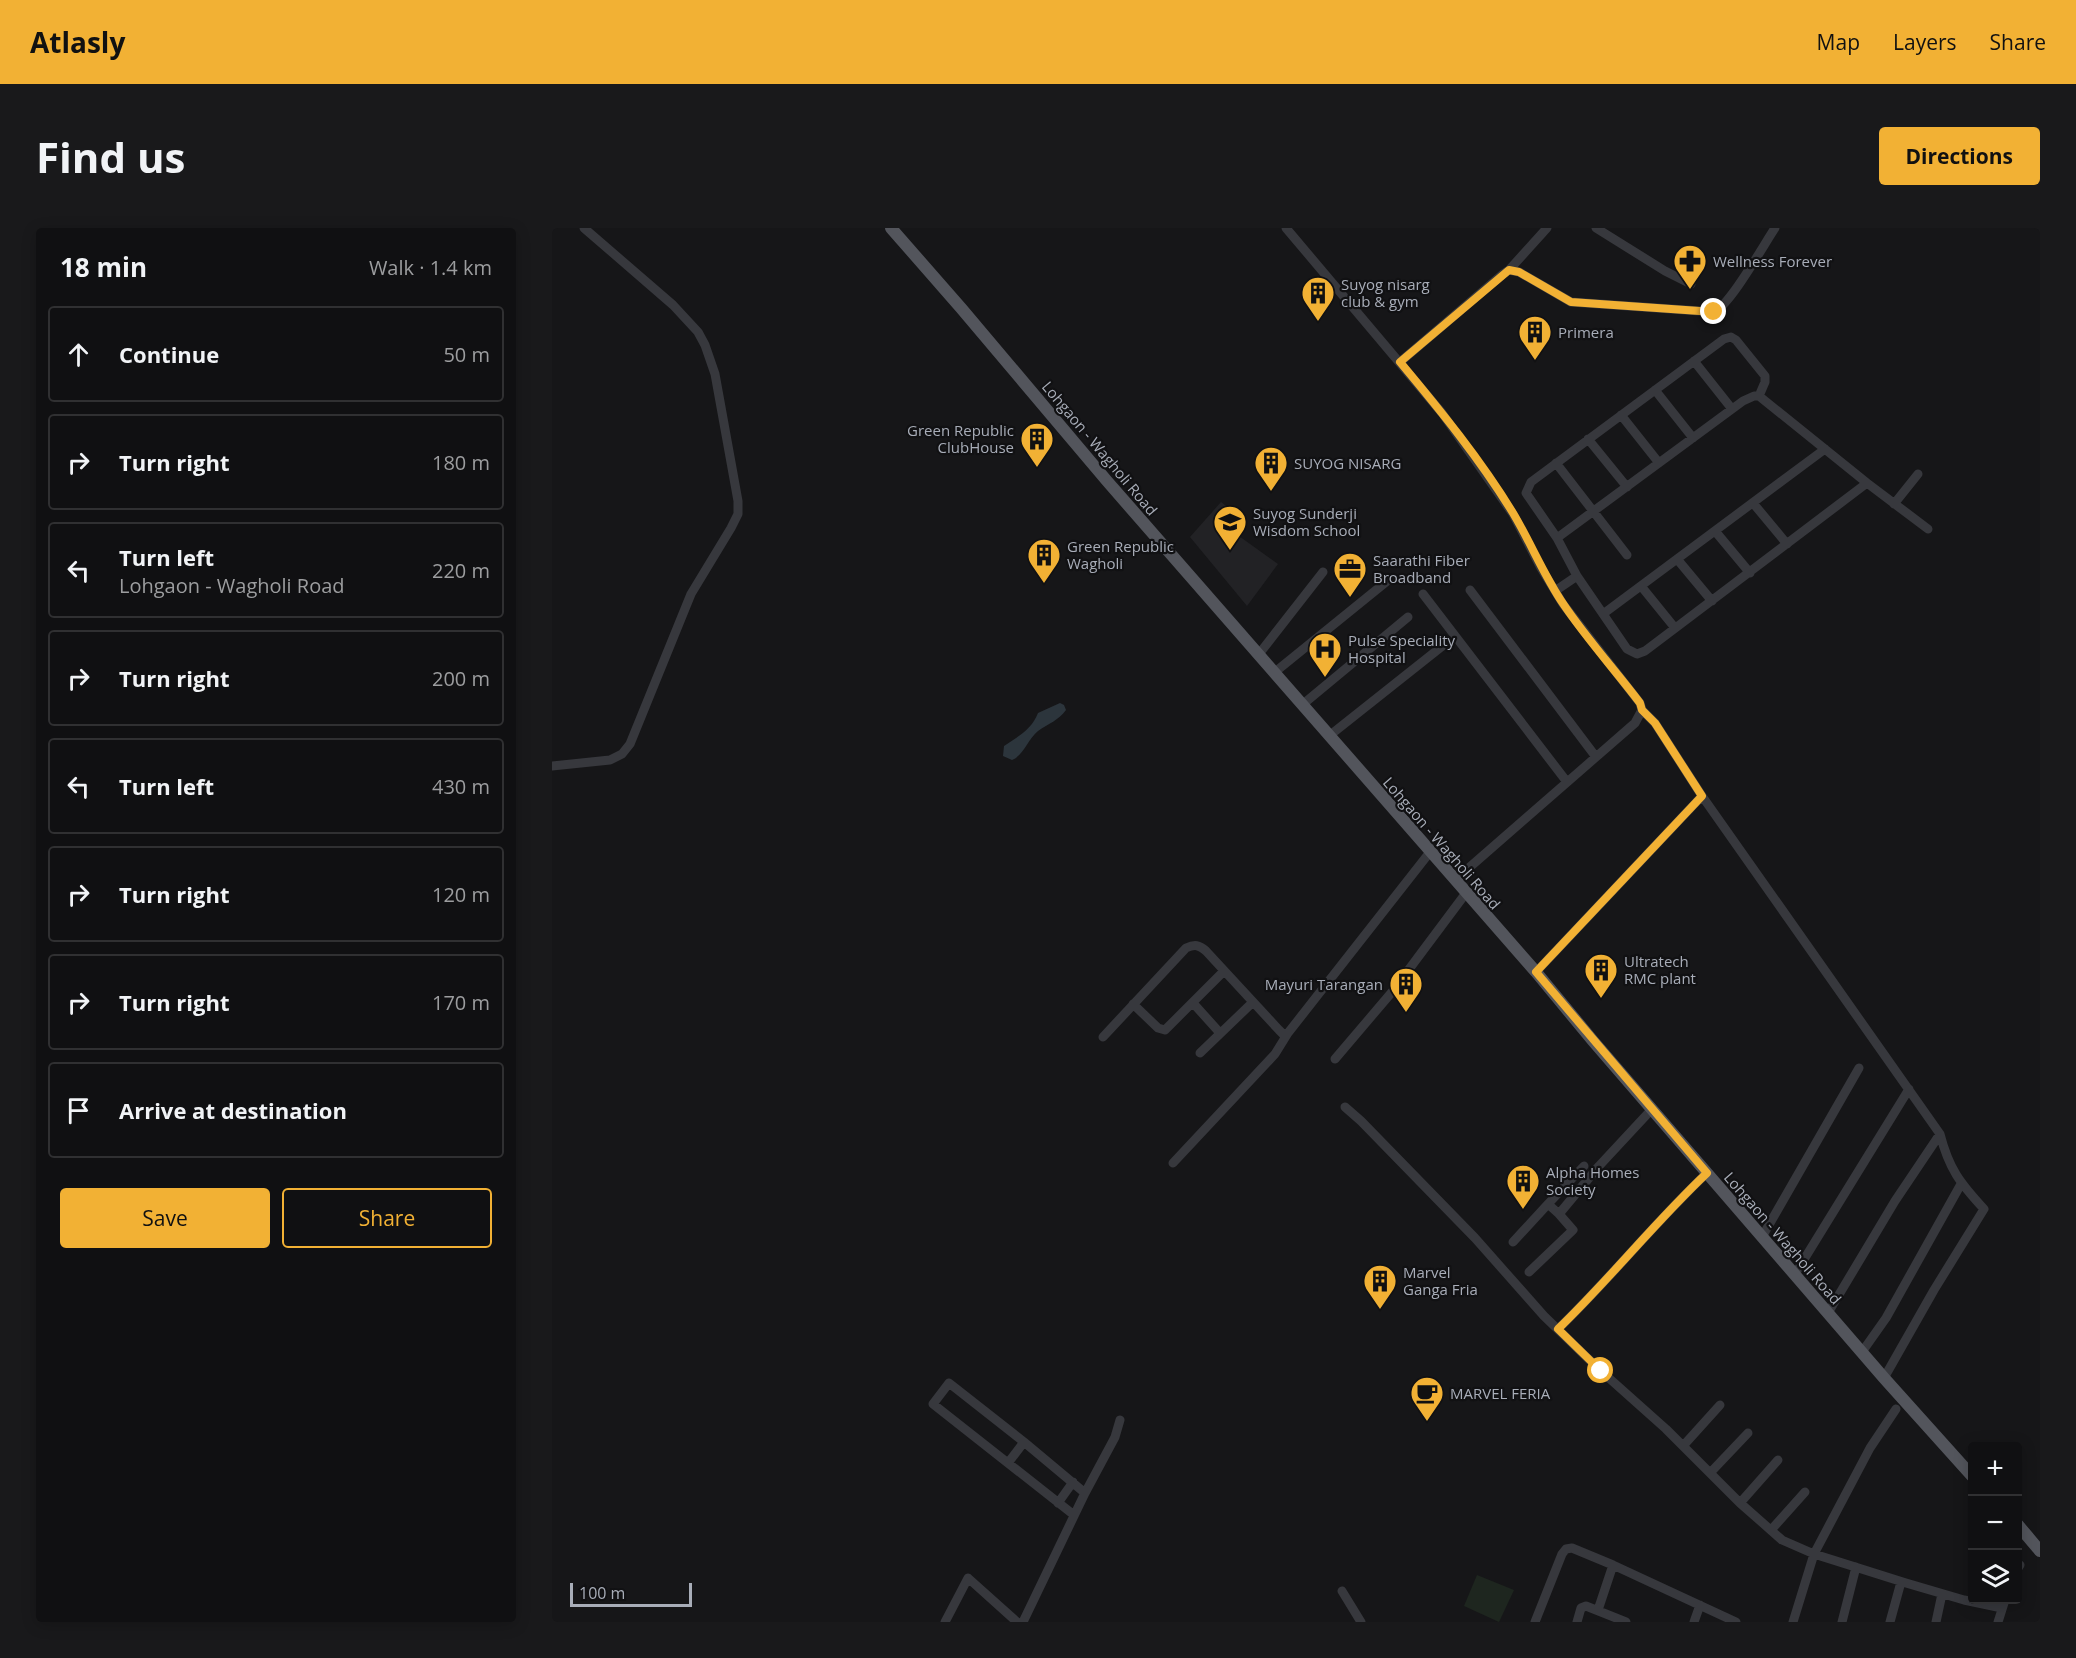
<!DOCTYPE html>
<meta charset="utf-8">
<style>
body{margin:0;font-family:"Open Sans",sans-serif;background:#19191b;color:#f1f3f6}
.controls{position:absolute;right:18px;bottom:18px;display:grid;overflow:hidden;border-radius:6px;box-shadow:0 3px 15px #0003}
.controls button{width:54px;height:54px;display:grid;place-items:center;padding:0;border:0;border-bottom:2px solid #303032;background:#101012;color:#f1f3f6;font:30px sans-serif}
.scale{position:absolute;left:18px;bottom:15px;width:122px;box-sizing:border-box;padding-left:6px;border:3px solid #a8adb8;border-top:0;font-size:16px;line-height:21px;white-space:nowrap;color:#a8adb8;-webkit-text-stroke:4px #111113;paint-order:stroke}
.stop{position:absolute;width:18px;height:18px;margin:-14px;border:4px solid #f2b134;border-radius:50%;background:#fff}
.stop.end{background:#f2b134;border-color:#fff;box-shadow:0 2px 6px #0008}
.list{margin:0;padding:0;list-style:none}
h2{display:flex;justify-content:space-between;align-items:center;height:78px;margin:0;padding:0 24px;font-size:26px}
h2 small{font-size:20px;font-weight:400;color:#9c9d9f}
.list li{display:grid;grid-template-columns:39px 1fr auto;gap:18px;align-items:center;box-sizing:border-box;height:96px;margin:0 12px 12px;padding:0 12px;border:2px solid #303032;border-radius:6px}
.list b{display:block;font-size:22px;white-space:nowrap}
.list p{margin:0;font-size:20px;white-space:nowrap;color:#9c9d9f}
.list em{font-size:20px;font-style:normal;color:#9c9d9f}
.actions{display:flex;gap:12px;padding:18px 24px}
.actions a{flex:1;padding:14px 0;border:2px solid #f2b134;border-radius:6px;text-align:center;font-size:21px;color:#f2b134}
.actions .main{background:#f2b134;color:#111}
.icon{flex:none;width:33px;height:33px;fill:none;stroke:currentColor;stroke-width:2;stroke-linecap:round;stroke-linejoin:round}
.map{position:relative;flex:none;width:1488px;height:1394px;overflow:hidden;border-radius:6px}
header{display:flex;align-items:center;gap:36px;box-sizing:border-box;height:84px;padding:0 30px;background:#f2b134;color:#111}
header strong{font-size:28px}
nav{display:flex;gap:33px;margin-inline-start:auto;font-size:21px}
.intro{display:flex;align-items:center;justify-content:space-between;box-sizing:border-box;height:144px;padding:0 36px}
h1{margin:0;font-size:42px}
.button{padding:15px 27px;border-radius:6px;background:#f2b134;color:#111;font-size:21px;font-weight:700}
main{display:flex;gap:36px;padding:0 36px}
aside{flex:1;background:#101012;border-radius:6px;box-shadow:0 3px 15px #0003}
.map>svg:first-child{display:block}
.built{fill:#222225}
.green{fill:#1e261f}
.water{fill:#2c353c}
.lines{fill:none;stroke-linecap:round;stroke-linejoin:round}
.minor{stroke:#37383d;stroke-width:9}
.major{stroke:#53555c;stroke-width:12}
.route{stroke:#f2b134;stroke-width:8}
.labels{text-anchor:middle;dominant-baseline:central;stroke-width:4.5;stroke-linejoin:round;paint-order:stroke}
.poi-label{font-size:15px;fill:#a8adb8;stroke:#111113;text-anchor:start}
.street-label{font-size:15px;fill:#a8adb8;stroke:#111113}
</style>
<header>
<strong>Atlasly</strong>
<nav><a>Map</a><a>Layers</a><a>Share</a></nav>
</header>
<div class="intro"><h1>Find us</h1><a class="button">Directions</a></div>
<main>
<aside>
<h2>18 min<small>Walk · 1.4 km</small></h2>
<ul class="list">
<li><svg class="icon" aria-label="ahead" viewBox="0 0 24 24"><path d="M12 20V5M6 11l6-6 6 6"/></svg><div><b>Continue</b></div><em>50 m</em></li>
<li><svg class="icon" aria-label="right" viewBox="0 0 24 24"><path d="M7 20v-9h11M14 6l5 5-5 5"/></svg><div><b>Turn right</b></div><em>180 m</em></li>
<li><svg class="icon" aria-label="left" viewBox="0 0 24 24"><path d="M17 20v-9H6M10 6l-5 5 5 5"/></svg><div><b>Turn left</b><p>Lohgaon - Wagholi Road</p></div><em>220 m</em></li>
<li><svg class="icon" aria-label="right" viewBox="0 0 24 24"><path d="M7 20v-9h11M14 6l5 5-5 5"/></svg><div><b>Turn right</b></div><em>200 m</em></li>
<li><svg class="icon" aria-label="left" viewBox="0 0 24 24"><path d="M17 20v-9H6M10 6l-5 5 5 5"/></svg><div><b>Turn left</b></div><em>430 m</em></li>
<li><svg class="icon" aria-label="right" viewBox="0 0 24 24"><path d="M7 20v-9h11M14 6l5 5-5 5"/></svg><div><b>Turn right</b></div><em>120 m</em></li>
<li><svg class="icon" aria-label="right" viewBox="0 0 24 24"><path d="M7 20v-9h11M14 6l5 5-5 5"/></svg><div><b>Turn right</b></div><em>170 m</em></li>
<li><svg class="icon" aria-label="arrive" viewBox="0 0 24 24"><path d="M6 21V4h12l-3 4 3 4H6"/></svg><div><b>Arrive at destination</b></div></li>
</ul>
<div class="actions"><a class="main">Save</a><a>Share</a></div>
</aside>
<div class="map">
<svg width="1488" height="1394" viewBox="0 0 1488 1394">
<rect width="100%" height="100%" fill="#161618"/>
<path class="built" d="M669 274 682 284 673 298 726 336 695 378 638 309Z"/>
<path class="green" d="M925 1347 962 1362 947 1394 912 1378Z"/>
<path class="water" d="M508 475 512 477 514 482C506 493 497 495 486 503 476 511 472 527 460 532L451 528 452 518C467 508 480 501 486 485Z"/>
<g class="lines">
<path class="minor" d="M734 0 890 185 961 286 989 340 1011 376 1088 475 1090 482 1083 495 903 652
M1044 0 1113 43 1139 56
M957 42 967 44 1019 74 1162 84C1178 77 1211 18 1223 0
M1142 133 1180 181
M848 134 951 46 957 42 995 0
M1103 162 1141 210
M1207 168 1213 154V148L1184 112 1179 109 1172 111 979 254 974 265 1005 310 1025 348 1075 421 1085 426 1093 423 1315 255
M1069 187 1107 235
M1036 211 1075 259
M1004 235 1075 327
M1201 275 1235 316
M1342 276 1366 246
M1163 303 1198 345
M1005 310 1191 173 1202 168H1207L1315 255 1376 301
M1125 331 1160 373
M1089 358 1123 400
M918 362 1044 529
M1003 363 1025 348
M871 366 1015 554
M1051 386 1273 221
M707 426 771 344
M723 444 834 354
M750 477 856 389
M1090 482 1103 495 1150 568 1388 906C1397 941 1408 955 1432 981L1382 1062 1332 1150
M777 508 903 408
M0 538 58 532 70 526 78 516 139 366 179 300 186 286V273L163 146 153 117 146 104 121 77 32 0
M984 744 1150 568
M641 775 668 805
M581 776 606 800 613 802 672 743
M551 809 634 720C643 716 647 717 654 723L727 802 731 806 736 805 878 624
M648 825 701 774
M783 831 840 764 914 665
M793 879 809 893 923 1010 992 1088 1049 1143 1114 1201 1188 1275 1230 1312 1262 1326 1354 1355 1412 1372 1450 1380
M621 935 723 826 736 805
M996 976 1032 938
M1210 1009 1307 840
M961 1014 996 976 1007 986 1047 938 1100 881
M977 1044 1021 1002 1007 986
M1243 1046 1357 861
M1276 1085 1343 973 1388 906
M1006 1101C1058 1051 1103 994 1155 945
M1310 1124 1334 1090 1409 956
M1131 1218 1168 1177
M456 1235 472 1214
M1158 1245 1196 1205
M506 1275 521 1254
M1188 1275 1226 1232
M522 1287 381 1176 397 1155 472 1214 533 1265
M1219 1302 1253 1264
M1061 1337 1184 1394
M1466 1340 1468 1337
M790 1363 809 1394
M393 1394 416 1350 465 1394
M471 1394 533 1265 563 1209 568 1192
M983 1394 1010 1326 1014 1321 1020 1320 1061 1337 1046 1382
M1025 1394 1029 1380 1034 1378 1074 1394
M1142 1394 1148 1377
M1241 1394 1262 1326 1318 1220 1344 1181
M1290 1394 1304 1339
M1338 1394 1349 1354
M1384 1394 1390 1366
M1446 1394 1453 1372"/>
<path class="major" d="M339 0 409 80 555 253 984 744 1041 813 1332 1150 1420 1248
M1466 1297 1488 1323"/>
</g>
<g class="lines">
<path class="route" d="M1049 1143 1006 1101C1058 1051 1103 994 1155 945L984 744 1150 568 1103 495 1090 482 1088 475C1063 442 1035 411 1012 377 992 348 979 315 961 285 928 231 888 182 848 134L957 42 967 44 1019 74 1162 84"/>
</g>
<defs>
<symbol id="pharmacy-pin" viewBox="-11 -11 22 30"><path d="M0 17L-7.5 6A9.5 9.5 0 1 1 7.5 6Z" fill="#f2b134" stroke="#111113"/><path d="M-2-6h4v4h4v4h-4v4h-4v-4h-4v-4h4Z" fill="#111"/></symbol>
<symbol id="building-pin" viewBox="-11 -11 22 30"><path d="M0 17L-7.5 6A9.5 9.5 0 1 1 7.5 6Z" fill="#f2b134" stroke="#111113"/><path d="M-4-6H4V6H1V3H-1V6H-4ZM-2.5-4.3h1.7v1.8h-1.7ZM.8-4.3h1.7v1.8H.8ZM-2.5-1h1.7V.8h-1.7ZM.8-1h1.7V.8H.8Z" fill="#111"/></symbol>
<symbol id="school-pin" viewBox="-11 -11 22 30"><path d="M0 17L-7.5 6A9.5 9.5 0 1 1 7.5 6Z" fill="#f2b134" stroke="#111113"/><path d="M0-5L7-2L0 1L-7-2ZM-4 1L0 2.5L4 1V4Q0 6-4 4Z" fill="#111"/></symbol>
<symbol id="office-pin" viewBox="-11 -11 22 30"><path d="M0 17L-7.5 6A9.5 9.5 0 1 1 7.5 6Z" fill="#f2b134" stroke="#111113"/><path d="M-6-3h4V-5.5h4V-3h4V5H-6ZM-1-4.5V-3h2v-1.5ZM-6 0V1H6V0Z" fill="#111"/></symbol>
<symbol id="hospital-pin" viewBox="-11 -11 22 30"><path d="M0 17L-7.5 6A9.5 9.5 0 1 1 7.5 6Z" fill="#f2b134" stroke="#111113"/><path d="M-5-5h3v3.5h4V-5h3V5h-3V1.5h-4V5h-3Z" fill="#111"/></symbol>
<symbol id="cafe-pin" viewBox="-11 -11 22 30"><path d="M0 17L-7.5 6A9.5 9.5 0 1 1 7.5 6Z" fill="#f2b134" stroke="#111113"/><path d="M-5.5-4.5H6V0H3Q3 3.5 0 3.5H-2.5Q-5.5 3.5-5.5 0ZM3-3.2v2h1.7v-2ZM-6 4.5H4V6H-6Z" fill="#111"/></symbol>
</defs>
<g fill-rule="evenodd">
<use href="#pharmacy-pin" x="1119" y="14" width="38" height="52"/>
<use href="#building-pin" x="747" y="46" width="38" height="52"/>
<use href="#building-pin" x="964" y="85" width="38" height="52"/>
<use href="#building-pin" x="466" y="192" width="38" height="52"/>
<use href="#building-pin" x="700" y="216" width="38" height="52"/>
<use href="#school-pin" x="659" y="275" width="38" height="52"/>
<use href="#building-pin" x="473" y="308" width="38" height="52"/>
<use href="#office-pin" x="779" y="322" width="38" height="52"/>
<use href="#hospital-pin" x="754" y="402" width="38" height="52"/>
<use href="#building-pin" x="1030" y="723" width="38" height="52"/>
<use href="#building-pin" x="835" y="737" width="38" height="52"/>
<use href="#building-pin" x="952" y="934" width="38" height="52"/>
<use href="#building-pin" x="809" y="1034" width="38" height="52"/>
<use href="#cafe-pin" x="856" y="1146" width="38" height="52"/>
</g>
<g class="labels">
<g class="poi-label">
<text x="1161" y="33">Wellness Forever</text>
<text x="789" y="56">Suyog nisarg<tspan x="789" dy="17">club &amp; gym</tspan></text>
<text x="1006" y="104">Primera</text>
<text x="462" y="202" text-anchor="end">Green Republic<tspan x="462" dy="17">ClubHouse</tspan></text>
<text x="742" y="235">SUYOG NISARG</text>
<text x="701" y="285">Suyog Sunderji<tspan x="701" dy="17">Wisdom School</tspan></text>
<text x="515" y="318">Green Republic<tspan x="515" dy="17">Wagholi</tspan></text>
<text x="821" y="332">Saarathi Fiber<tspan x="821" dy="17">Broadband</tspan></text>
<text x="796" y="412">Pulse Speciality<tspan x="796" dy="17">Hospital</tspan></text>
<text x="1072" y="733">Ultratech<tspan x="1072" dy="17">RMC plant</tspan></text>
<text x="831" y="756" text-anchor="end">Mayuri Tarangan</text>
<text x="994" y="944">Alpha Homes<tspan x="994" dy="17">Society</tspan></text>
<text x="851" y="1044">Marvel<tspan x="851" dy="17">Ganga Fria</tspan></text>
<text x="898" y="1165">MARVEL FERIA</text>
</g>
<g class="street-label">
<text transform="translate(548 220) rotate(50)">Lohgaon - Wagholi Road</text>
<text transform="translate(890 615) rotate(49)">Lohgaon - Wagholi Road</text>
<text transform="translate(1231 1010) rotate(49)">Lohgaon - Wagholi Road</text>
</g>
</g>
</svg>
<div class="controls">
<button>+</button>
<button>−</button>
<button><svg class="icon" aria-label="layers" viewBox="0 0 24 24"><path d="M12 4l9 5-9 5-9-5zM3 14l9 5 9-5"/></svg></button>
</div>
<div class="scale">100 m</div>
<div class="stop" style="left:1049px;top:1143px"></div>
<div class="stop end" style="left:1162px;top:84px"></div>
</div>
</main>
